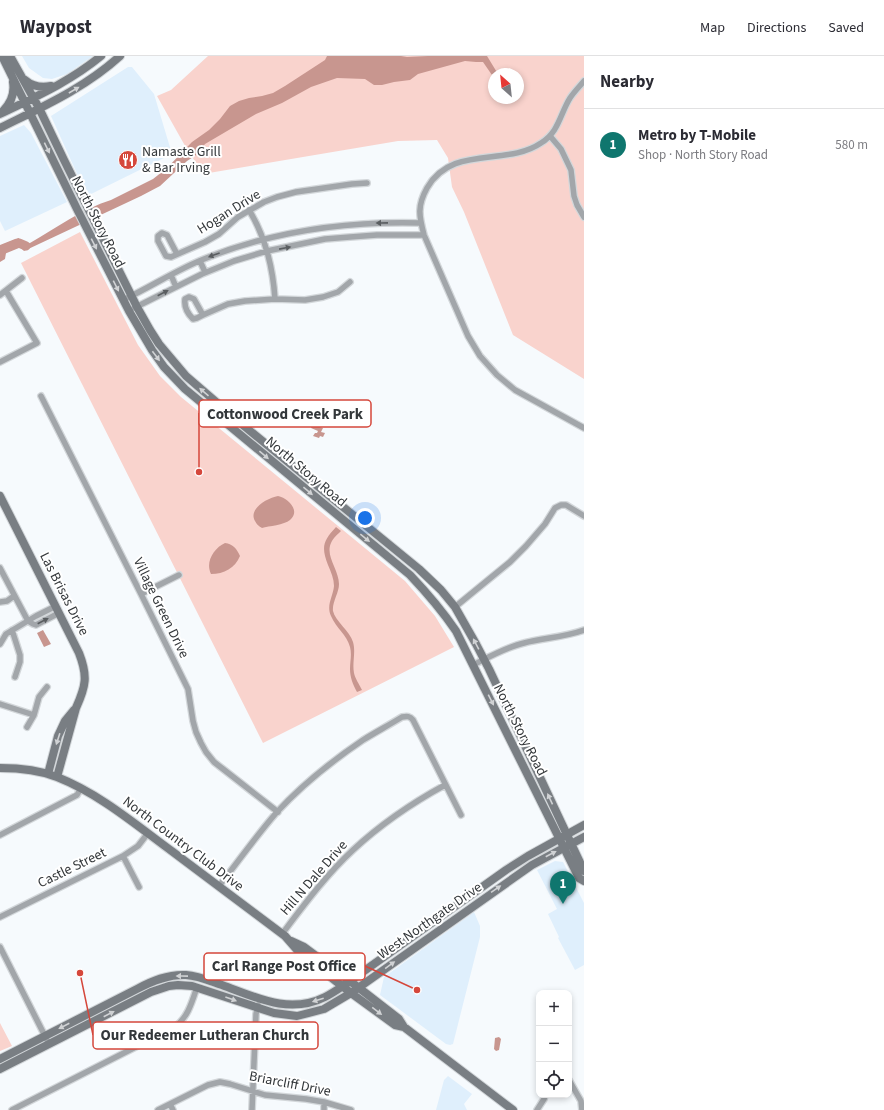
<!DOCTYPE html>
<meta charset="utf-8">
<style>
body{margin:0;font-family:"Source Sans 3",sans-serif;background:#f2f2f3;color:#2b2b33}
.controls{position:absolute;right:12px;bottom:12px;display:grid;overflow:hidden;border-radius:8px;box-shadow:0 2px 6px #0003}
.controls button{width:36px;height:36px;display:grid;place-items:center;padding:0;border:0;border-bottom:1px solid #e1e1e2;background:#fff;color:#2b2b33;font:20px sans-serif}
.compass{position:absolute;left:488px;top:12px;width:36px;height:36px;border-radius:50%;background:#fff;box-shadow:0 2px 6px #0003;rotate:333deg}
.you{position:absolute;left:365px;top:462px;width:14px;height:14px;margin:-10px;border:3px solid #fff;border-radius:50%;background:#1a73e8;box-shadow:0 0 0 6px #1a73e833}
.badge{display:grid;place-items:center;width:26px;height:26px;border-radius:50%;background:#0f766e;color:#fff;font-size:13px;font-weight:700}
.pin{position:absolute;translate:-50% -33px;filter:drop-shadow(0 1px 2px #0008)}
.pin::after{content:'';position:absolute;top:21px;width:14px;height:12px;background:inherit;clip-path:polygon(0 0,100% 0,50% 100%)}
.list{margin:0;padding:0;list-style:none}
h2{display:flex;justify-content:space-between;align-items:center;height:52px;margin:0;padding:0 16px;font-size:17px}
h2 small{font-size:13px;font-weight:400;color:#7c7c81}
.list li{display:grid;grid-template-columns:26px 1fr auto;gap:12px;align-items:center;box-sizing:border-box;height:72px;padding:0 16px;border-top:1px solid #e1e1e2}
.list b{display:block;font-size:15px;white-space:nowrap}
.list p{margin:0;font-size:13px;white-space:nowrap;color:#7c7c81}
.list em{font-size:13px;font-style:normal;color:#7c7c81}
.icon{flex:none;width:22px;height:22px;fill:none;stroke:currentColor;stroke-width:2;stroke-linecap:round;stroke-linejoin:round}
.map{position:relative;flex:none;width:584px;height:1054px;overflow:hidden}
header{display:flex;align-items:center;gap:24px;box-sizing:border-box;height:56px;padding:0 20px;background:#fff;border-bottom:1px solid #e1e1e2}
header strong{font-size:19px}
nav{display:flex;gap:22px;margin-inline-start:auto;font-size:14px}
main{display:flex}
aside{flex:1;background:#fff}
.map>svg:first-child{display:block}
.built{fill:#dfeffc}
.green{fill:#f9d3cd;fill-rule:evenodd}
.water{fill:#c8968f}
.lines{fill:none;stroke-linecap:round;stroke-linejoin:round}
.river{stroke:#c8968f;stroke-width:9}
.street-casing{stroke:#d3d7da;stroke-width:8}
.secondary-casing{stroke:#d3d7da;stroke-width:10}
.street{stroke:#a2a6aa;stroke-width:5.5}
.secondary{stroke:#797e83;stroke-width:8}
.oneway{fill:#d0d2d4}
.oneway2{fill:#5a5e61}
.labels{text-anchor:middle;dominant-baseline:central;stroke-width:4;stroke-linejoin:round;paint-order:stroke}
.poi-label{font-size:14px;fill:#33373a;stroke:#fff;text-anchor:start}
.street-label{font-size:14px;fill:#33373a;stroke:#fff}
.leader{fill:none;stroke:#d5473b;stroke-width:1.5}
.callout-dot{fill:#d5473b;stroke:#fff;stroke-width:1.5}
.callout{fill:#fff;stroke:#d5473b;stroke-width:1.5}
.callout-label{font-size:15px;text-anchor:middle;font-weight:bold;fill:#33373a}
</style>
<header>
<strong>Waypost</strong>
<nav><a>Map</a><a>Directions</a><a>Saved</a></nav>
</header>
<main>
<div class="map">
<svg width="584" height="1054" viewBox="0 0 584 1054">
<rect width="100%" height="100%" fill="#f6fafd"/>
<path class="built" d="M22 0H93L67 18 52 23 43 22 29 12Z
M128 11H132L154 38 172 98 87 140 51 60Z
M24 69 31 77 67 146 5 175 0 165V80Z
M555 805 563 806 584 847V909L575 914 558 882 559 881 548 858 557 853 537 814Z
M474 856 480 870V881L453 988 450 989 446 988 380 939 384 921Z
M448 1020 472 1038 464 1048 467 1054H436L444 1024Z"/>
<path class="green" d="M208 0H584V323L513 279 464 156 452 131 448 102 437 84 398 85 203 118 184 88 157 40 171 34ZM494 18H518V42H494Z
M80 176 138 289 160 320 181 341 405 525 435 560 454 591 263 687 21 207Z
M0 967 12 990 0 995Z"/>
<path class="water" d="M327 0H401L407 1 428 0H487L498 18H494V22L483 6H476L465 5 418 18 410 24 394 26 382 29H374L365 23 337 22 311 31 282 47 256 58 205 88 198 98 187 105 160 130 141 140 24 195 18 189 12 186 7 191 5 203 0 206V189L15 183 19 182 21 187 25 188 30 187C56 172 82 153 111 144L153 123 167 112 192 86 209 74 220 63 230 50 239 45 249 42 262 40 273 37 285 30 325 4Z
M312 369 323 372 321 376 325 377 323 381 320 380 319 382 313 380 315 377H317L318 375 311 372Z
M278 440C288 442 301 455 290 464 284 469 269 470 262 472 259 470 257 469 255 465 248 453 267 442 278 440Z
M336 471 341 475C338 478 333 482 331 487 325 500 339 514 339 528 339 537 332 546 333 555 335 565 350 575 353 586 356 596 352 607 354 617 355 622 359 628 362 634L357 636C353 629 350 621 350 613 350 605 352 599 350 591 347 579 336 572 331 560 326 549 333 541 334 530 334 523 331 516 328 509 321 491 323 485 336 471Z
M225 487C233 488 237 493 240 500 235 512 224 518 211 518 205 506 214 492 225 487Z
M43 574 51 588 44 591 37 577Z
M499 981 501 983 499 994 496 995 494 993 495 982Z"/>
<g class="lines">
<path class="river" d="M0 196 2 194 19 187 26 190"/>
<defs>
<path id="street" d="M584 25C579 31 574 36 570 42 560 58 559 76 541 87 506 111 452 88 427 132 417 150 419 160 424 179L468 280 480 300 497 319 515 334 584 372
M550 80 561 93 571 114 574 140 577 149 584 161
M249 154C265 180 273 213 275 243
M177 198 167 179 162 177 158 180V185L166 200 171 201 205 186 219 178 238 161 264 146 277 141 296 136 352 128 367 127
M200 205 205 216
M171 219 176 231
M0 239 22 222
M123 244C151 231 176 214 204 203 273 175 348 165 421 167
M134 252 202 218 234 205 267 195 325 183 350 181 377 179H424
M203 259 194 243 189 241 185 243C184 250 187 257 193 263L197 262 203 259 228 248 245 245 275 243 305 244 323 241 338 236 350 226
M0 306 37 287 6 235
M41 340 141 538 188 633 193 665 196 676 201 687 206 696 214 706 223 713 278 756
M0 512 28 565 33 568 36 569 59 557
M141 538 179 519
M0 546 7 545 14 540
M455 551 510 506 526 490 545 468 555 452 561 449H566L584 460
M12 574 20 599V606L15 621
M0 588 6 578 36 560 56 550
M473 609C489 601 506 591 524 587 544 582 565 581 584 574
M0 648 34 659
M27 671 34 659 39 641 47 631
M0 779 77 739 81 732
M123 800 139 831
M219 830C238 806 256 780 277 756 302 729 332 705 363 684 376 676 389 669 402 661 407 660 410 660 413 664L461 759
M0 861 123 800 138 790 148 777
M282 878C304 849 326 819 353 794 381 768 412 747 445 729
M0 891 49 988
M569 1024 581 1045 582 1054
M170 1048 173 1054
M12 1054 175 971C188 961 192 946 197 931
M158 1054 208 1029 220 1026 230 1028 265 1039 306 1043 324 1046 351 1054
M252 1054 256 958 258 949
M324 1054V1046
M537 1054 544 1043 545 1039"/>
<path id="secondary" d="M2 0 55 108 77 153 129 255 152 294 164 311 185 333 410 519C428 538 441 553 456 575L579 822 584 825
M10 0 39 52 64 104 137 251 150 274 159 288 186 320 244 370 419 513 441 534 455 551 476 588 489 613 584 815
M25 24C33 31 41 32 51 30
M3 55C11 47 15 38 13 26
M0 58C35 41 71 25 101 0
M0 72C42 51 85 32 120 0
M0 440 79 597C88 620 86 630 76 652L57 721
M0 712C19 712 39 714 57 721 100 738 136 769 173 796 210 824 248 852 285 880L299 896 351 937 395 969 404 971 513 1054
M48 718 58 680 65 665 74 654
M291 885 304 891 350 925 399 963 404 971
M0 1003 137 933C152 925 168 918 186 919 199 920 210 925 222 929 255 941 289 959 325 941 331 938 337 934 343 930L506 814 528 800 584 769
M0 1013 151 936 169 930 178 929 192 930 274 957 297 960 324 953 351 937 532 809 584 781"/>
</defs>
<use href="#street" class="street-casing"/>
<use href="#secondary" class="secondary-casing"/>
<use href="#street" class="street"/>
<use href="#secondary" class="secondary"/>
</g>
<defs><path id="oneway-solid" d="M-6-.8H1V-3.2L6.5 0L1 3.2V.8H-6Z"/></defs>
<g class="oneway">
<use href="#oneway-solid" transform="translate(74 34) rotate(-30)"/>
<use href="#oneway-solid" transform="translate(47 92) rotate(64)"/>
<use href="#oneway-solid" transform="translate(94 188) rotate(63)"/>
<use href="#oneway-solid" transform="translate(116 230) rotate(63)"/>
<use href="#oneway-solid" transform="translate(156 300) rotate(53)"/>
<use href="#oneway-solid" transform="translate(204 336) rotate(-139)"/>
<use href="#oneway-solid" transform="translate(264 399) rotate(40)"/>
<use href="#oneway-solid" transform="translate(308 435) rotate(40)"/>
<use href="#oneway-solid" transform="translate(365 482) rotate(39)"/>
<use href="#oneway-solid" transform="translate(476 588) rotate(-118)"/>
<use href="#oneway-solid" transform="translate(491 644) rotate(63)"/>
<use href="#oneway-solid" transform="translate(58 683) rotate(108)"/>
<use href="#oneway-solid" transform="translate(550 743) rotate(-115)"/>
<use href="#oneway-solid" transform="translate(551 798) rotate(-28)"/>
<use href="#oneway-solid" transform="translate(496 833) rotate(-35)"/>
<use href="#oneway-solid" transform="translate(390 909) rotate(-36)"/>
<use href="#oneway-solid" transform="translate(182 920) rotate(-179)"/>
<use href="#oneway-solid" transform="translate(231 943) rotate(20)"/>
<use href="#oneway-solid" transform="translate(318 944) rotate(162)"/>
<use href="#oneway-solid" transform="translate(377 955) rotate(37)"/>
<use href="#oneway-solid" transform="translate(109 958) rotate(-27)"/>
<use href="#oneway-solid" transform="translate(64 970) rotate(153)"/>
</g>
<g class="oneway2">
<use href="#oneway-solid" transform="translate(382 167) rotate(179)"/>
<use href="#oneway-solid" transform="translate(285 192) rotate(-11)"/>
<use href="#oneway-solid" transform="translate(214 199) rotate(160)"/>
<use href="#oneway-solid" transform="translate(163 237) rotate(-27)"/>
<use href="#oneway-solid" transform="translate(43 565) rotate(-27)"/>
</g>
<defs>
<symbol id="restaurant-disc" viewBox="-11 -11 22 22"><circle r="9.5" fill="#d5473b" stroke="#fff"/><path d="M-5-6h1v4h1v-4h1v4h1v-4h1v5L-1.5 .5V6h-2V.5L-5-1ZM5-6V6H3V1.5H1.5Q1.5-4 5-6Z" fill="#fff"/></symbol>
</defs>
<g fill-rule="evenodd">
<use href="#restaurant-disc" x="117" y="93" width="22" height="22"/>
</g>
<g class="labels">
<g class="poi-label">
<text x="142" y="96">Namaste Grill<tspan x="142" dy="16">&amp; Bar Irving</tspan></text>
</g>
<g class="street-label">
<text transform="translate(229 156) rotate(-32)">Hogan Drive</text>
<text transform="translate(98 166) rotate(63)">North Story Road</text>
<text transform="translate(306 416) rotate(40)">North Story Road</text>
<text transform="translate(64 538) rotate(63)">Las Brisas Drive</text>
<text transform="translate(161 552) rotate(64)">Village Green Drive</text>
<text transform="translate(520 674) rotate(63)">North Story Road</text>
<text transform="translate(183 788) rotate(37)">North Country Club Drive</text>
<text transform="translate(72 812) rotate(-26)">Castle Street</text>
<text transform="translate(314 822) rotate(-49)">Hill N Dale Drive</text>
<text transform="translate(430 865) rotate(-35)">West Northgate Drive</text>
<text transform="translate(290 1028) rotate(11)">Briarcliff Drive</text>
</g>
</g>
<path class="leader" d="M199 416L199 357M417 934L365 910M80 917L93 979"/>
<g class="callout-dot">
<circle cx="199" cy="416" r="4"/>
<circle cx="417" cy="934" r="4"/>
<circle cx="80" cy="917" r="4"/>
</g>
<g class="callout">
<rect x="199" y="344" width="172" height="27" rx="4"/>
<rect x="204" y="897" width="161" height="27" rx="4"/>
<rect x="93" y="966" width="225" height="27" rx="4"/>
</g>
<g class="callout-label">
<text x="285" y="363">Cottonwood Creek Park</text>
<text x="284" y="915">Carl Range Post Office</text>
<text x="205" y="984">Our Redeemer Lutheran Church</text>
</g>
</svg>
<div class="controls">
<button>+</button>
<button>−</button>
<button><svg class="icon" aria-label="locate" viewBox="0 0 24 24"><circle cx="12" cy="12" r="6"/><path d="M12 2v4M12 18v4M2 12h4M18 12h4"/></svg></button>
</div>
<svg class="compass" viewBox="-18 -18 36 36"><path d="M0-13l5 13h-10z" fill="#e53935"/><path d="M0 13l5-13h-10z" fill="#7c7c81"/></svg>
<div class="you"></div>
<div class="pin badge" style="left:563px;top:848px">1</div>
</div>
<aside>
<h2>Nearby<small></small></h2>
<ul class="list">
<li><span class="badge">1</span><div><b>Metro by T-Mobile</b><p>Shop · North Story Road</p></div><em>580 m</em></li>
</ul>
</aside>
</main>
